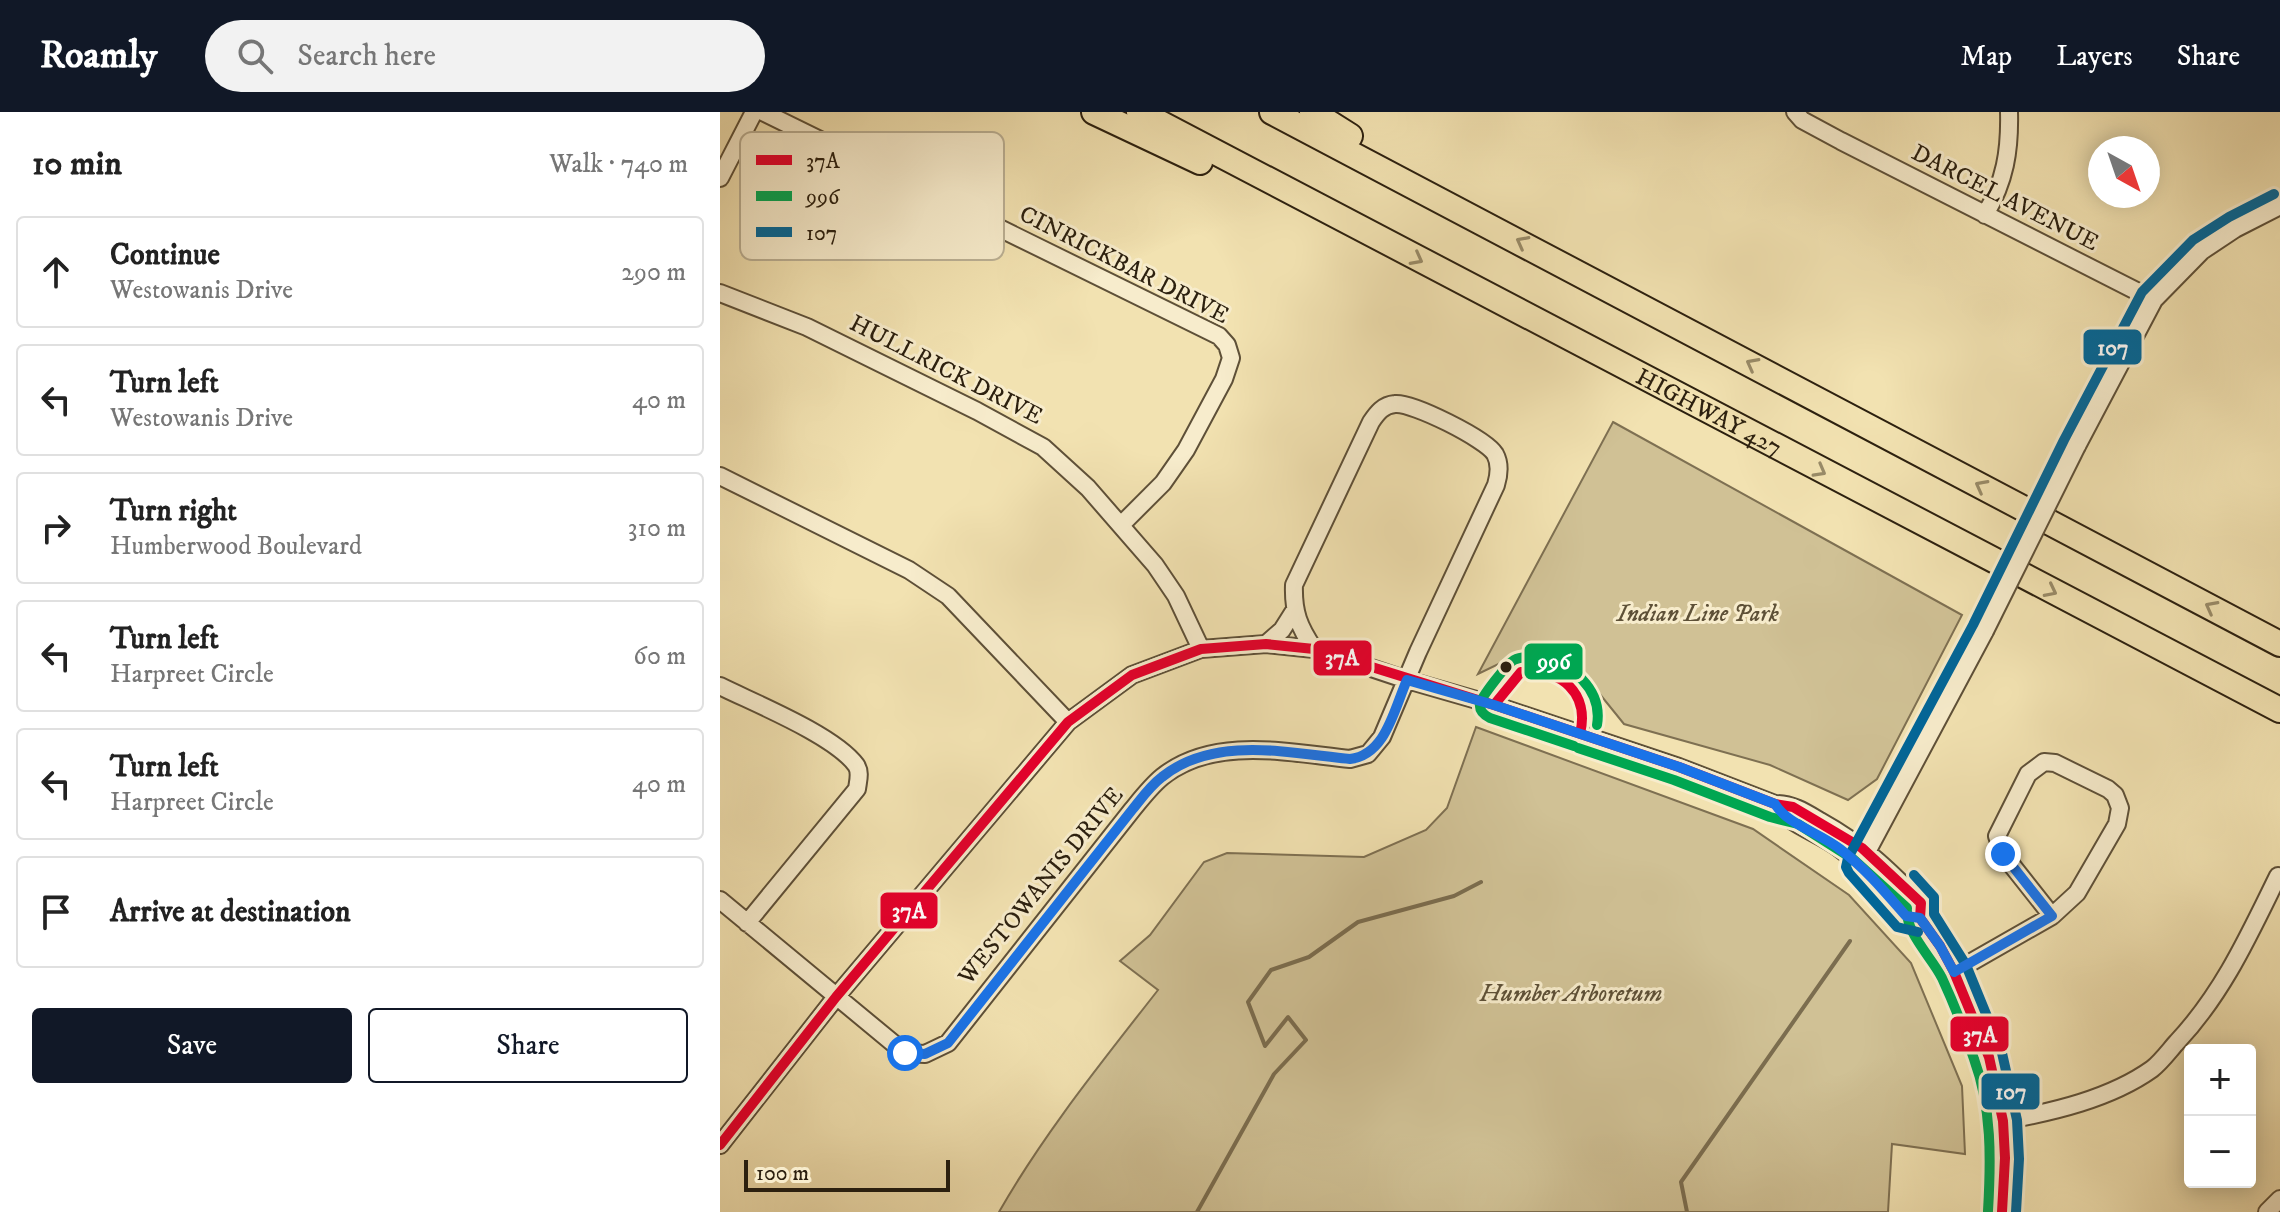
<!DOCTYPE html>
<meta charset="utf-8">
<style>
body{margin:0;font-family:"IM FELL DW Pica",serif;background:#f2f2f2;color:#222}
.controls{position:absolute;right:24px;bottom:24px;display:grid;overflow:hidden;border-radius:8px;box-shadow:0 4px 20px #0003}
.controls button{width:72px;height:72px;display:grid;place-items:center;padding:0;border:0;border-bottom:2px solid #e0e0e0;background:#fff;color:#222;font:40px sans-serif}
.compass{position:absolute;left:1368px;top:24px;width:72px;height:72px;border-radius:50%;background:#fff;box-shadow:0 4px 20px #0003;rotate:140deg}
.scale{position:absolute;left:24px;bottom:20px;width:206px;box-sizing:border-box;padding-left:8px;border:4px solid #2c200f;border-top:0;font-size:22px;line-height:28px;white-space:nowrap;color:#2c200f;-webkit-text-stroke:6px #f7eccc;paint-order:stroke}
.stop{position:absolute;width:24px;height:24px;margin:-18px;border:6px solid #1a73e8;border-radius:50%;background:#fff}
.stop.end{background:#1a73e8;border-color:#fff;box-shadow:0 2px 8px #0008}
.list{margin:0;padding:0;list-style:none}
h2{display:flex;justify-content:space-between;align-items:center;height:104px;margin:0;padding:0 32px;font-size:34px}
h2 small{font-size:26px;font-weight:400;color:#767676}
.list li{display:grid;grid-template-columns:52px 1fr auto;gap:24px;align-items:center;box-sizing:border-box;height:112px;margin:0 16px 16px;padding:0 16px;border:2px solid #e0e0e0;border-radius:8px}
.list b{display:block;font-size:30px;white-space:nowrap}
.list p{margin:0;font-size:26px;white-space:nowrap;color:#767676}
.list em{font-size:26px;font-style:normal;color:#767676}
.actions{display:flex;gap:16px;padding:24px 32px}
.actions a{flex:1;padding:18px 0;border:2px solid #111827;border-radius:8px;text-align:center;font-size:28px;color:#111827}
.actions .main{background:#111827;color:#fff}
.icon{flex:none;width:44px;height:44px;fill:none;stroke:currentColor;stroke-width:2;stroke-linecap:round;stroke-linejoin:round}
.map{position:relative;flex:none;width:1560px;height:1100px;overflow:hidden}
header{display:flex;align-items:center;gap:48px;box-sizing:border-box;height:112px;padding:0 40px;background:#111827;color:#fff}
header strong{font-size:38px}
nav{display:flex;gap:44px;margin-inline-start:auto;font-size:28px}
.search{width:560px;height:72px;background:#f2f2f2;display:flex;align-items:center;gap:20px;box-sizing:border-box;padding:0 28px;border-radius:44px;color:#767676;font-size:30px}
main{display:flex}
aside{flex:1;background:#fff}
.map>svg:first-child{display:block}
.green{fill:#d0c195;stroke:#7e7052;stroke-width:2}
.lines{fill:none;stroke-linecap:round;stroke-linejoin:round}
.stream{stroke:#7b6d4f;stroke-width:4}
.minor-casing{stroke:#5e5038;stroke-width:20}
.highway-casing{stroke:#2c200f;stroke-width:28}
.minor{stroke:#f7eccc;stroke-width:16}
.highway{stroke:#f2e2b1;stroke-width:24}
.minor-bridge-casing{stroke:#5e5038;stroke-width:20;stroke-linecap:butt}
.minor-bridge{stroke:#f7eccc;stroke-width:16}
.bus-1-casing{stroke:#f7eccc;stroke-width:16}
.bus-2-casing{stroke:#f7eccc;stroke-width:16}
.bus-3-casing{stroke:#f7eccc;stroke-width:16}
.bus-1{stroke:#e4002b;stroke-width:10}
.bus-2{stroke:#00a651;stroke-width:10}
.bus-3{stroke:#069;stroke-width:10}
.oneway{stroke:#998b68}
.route{stroke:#1a73e8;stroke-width:10}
.bus-dot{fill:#2c200f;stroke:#f7eccc;stroke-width:3}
.labels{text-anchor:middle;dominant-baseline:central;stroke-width:6;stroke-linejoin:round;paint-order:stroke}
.street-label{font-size:24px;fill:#2c200f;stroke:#f7eccc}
.park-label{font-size:24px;font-style:italic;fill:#5d5037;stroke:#f7eccc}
.key{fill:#f7eccc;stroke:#baaf93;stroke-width:2}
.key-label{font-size:22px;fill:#2c200f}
.line-badge{stroke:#f7eccc;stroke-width:3}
.badge-label{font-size:22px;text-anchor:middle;font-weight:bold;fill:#fff}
</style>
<header>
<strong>Roamly</strong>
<div class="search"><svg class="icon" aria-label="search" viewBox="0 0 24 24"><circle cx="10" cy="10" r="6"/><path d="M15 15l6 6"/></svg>Search here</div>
<nav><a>Map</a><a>Layers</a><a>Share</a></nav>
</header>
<main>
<aside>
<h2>10 min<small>Walk · 740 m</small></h2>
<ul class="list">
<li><svg class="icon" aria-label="ahead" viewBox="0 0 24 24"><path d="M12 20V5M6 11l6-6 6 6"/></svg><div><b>Continue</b><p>Westowanis Drive</p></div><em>290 m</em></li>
<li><svg class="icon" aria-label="left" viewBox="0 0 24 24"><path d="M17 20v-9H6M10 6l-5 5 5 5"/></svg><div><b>Turn left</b><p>Westowanis Drive</p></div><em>40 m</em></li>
<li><svg class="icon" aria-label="right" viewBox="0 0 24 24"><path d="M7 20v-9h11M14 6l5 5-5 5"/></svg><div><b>Turn right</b><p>Humberwood Boulevard</p></div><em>310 m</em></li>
<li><svg class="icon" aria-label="left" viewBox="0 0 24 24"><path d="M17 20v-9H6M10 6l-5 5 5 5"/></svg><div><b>Turn left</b><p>Harpreet Circle</p></div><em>60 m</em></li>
<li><svg class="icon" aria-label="left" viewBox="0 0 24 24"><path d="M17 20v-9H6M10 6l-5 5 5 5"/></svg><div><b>Turn left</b><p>Harpreet Circle</p></div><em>40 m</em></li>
<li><svg class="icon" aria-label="arrive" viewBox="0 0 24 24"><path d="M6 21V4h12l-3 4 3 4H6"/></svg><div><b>Arrive at destination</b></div></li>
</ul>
<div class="actions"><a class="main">Save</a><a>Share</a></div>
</aside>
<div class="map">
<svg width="1560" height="1100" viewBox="0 0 1560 1100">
<rect width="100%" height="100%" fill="#f2e2b1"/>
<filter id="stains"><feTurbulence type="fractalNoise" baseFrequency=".0025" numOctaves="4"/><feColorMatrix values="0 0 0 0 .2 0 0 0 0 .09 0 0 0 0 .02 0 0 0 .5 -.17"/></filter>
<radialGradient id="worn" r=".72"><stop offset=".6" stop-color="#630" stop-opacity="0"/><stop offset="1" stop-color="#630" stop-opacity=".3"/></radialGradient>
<path class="green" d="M893 310 1242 503 1157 667 1128 688 1050 653 904 612 862 560 844 546 826 542H799L758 562Z
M756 615 1033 717 1129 783 1191 851 1242 974 1245 1042 1172 1032 1168 1100H279C324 1021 382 950 438 878L400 849 430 823 484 750 507 741 644 745 706 718 727 696Z"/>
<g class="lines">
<path class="stream" d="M477 1100 554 962 586 928 568 905 545 934 528 890 551 858 589 845 638 810 734 784 761 770
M967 1100 961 1070 1130 829"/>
<defs>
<path id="minor" d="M43 0 499 224 507 233 511 246 504 267 466 338 443 371 401 413
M1075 0 1082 8 1121 29 1434 188
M0 66 34 0
M1265 103C1285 69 1290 39 1289 0
M0 181 87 215 257 299 323 335 368 376 435 453 456 484 481 537
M1357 334 1434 188 1482 139 1515 117 1560 94
M0 364 189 458 228 484 348 610
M546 532 562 518 574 499
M0 574C34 591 114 623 136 653 141 660 138 669 137 677L27 811
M1055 692C1068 713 1100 721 1120 737 1146 756 1165 780 1186 804L1200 806
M1140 753 1265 519
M0 788 185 941 205 942 228 931 412 698C421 687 431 674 442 665 494 623 570 641 630 647L648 642 662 625 698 540 776 373C779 363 780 351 775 342 766 327 692 290 675 292 663 293 657 301 651 310L574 473C573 500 579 515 594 537
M1234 860 1332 804 1283 742 1277 724 1308 662 1324 650 1335 651 1388 677 1395 683 1400 696 1397 712 1357 781 1332 804
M1283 1009C1332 1000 1390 987 1432 957 1441 950 1449 939 1457 930 1503 881 1529 823 1558 764L1560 765
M0 1033 116 885 348 610 412 563 481 537 546 532 594 537 687 568 774 593 959 655 1055 692C1073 692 1085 700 1100 709 1143 733 1167 756 1201 791L1200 806 1220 834 1234 860 1269 945 1283 1009 1285 1046 1282 1100
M1547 1100 1560 1087"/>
<g id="highway">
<path d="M374 0 480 50"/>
<path id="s1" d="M419 0C798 201 1178 401 1560 598"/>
<path d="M552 0 1560 532"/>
<path d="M592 0 630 24"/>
</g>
</defs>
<use href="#minor" class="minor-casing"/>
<use href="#highway" class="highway-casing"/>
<use href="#minor" class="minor"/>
<use href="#highway" class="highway"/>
<defs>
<path id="minor-bridge" d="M1265 519 1357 334"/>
</defs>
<use href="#minor-bridge" class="minor-bridge-casing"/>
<use href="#minor-bridge" class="minor-bridge"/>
<defs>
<path id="bus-1" d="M774 593 801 560C841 556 870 581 860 622
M0 1033 116 885 348 610 412 563 481 537 546 532 594 537 774 593 959 655 1055 692 1073 695 1142 736 1201 791 1200 806 1220 834 1234 860 1269 945 1283 1009 1285 1046 1282 1100"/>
<path id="bus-2" d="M854 634 770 606C764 603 759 599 760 592 761 585 787 552 794 548 801 544 811 545 818 546 851 549 883 578 877 613
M858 636 954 668 1050 705 1078 712 1133 747 1187 796C1185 821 1211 844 1222 866 1234 892 1245 920 1254 947 1272 996 1271 1048 1268 1099"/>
<path id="bus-3" d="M1194 763 1214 785V802L1246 853 1282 941 1297 1008 1299 1047 1296 1100
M1198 820 1177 815 1129 761 1126 755 1128 746 1253 513 1344 328 1422 180 1473 128 1509 105 1554 82"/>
</defs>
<use href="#bus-1" class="bus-1-casing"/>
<use href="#bus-2" class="bus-2-casing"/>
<use href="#bus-3" class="bus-3-casing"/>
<use href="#bus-1" class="bus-1"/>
<use href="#bus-2" class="bus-2"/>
<use href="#bus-3" class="bus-3"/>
</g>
<defs><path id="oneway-chevron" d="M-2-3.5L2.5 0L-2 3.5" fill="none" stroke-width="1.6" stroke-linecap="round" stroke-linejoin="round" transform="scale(2)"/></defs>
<g class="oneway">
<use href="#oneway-chevron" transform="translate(802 130) rotate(-152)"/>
<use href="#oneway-chevron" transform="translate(697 147) rotate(28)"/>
<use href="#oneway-chevron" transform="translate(1032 252) rotate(-152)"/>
<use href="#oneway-chevron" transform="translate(1100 359) rotate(29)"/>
<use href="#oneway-chevron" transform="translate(1261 374) rotate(-152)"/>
<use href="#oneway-chevron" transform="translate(1331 479) rotate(27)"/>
<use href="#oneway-chevron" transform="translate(1491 495) rotate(-152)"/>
</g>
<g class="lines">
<path class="route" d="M185 941 205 942 228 931 412 698C421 687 430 674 442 665 494 623 569 641 630 647 666 643 674 597 687 568L774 593 959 655 1055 692C1067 712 1100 721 1120 737 1146 757 1165 780 1186 804L1200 806 1220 834 1234 860 1332 804 1283 742"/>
</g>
<circle class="bus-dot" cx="786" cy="555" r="7"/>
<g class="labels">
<g class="street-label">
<text transform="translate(1285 86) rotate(27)">DARCEL AVENUE</text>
<text transform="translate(404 153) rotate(27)">CINRICKBAR DRIVE</text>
<text transform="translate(226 258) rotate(27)">HULLRICK DRIVE</text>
<text stroke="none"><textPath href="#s1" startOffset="644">HIGHWAY 427</textPath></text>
<text transform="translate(321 774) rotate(-51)">WESTOWANIS DRIVE</text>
</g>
<g class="park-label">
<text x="978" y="502">Indian Line Park</text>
<text x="851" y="882">Humber Arboretum</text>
</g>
</g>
<rect x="20" y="20" width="264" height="128" rx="12" class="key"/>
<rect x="36" y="43" width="36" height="10" fill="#e4002b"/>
<rect x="36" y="79" width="36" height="10" fill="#00a651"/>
<rect x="36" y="115" width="36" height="10" fill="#069"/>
<g class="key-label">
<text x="86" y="56">37A</text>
<text x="86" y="92">996</text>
<text x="86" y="128">107</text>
</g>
<g class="line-badge">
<rect x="1362" y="216" width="61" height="38" rx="8" fill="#069"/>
<rect x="592" y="527" width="61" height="38" rx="8" fill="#e4002b"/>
<rect x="803" y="530" width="61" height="39" rx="8" fill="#00a651"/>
<rect x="159" y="779" width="60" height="39" rx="8" fill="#e4002b"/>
<rect x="1229" y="903" width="61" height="38" rx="8" fill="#e4002b"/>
<rect x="1260" y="960" width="61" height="39" rx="8" fill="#069"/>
</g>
<g class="badge-label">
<text x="1393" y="243">107</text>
<text x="622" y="553">37A</text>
<text x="834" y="557">996</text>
<text x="189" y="806">37A</text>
<text x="1260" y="930">37A</text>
<text x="1291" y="987">107</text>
</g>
<rect width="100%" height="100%" filter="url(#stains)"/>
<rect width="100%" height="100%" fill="url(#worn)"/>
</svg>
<div class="controls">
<button>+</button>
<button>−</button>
</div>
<svg class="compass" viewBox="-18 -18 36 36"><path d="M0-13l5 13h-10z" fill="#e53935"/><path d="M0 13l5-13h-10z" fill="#767676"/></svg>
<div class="scale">100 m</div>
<div class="stop" style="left:185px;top:941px"></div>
<div class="stop end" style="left:1283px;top:742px"></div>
</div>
</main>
